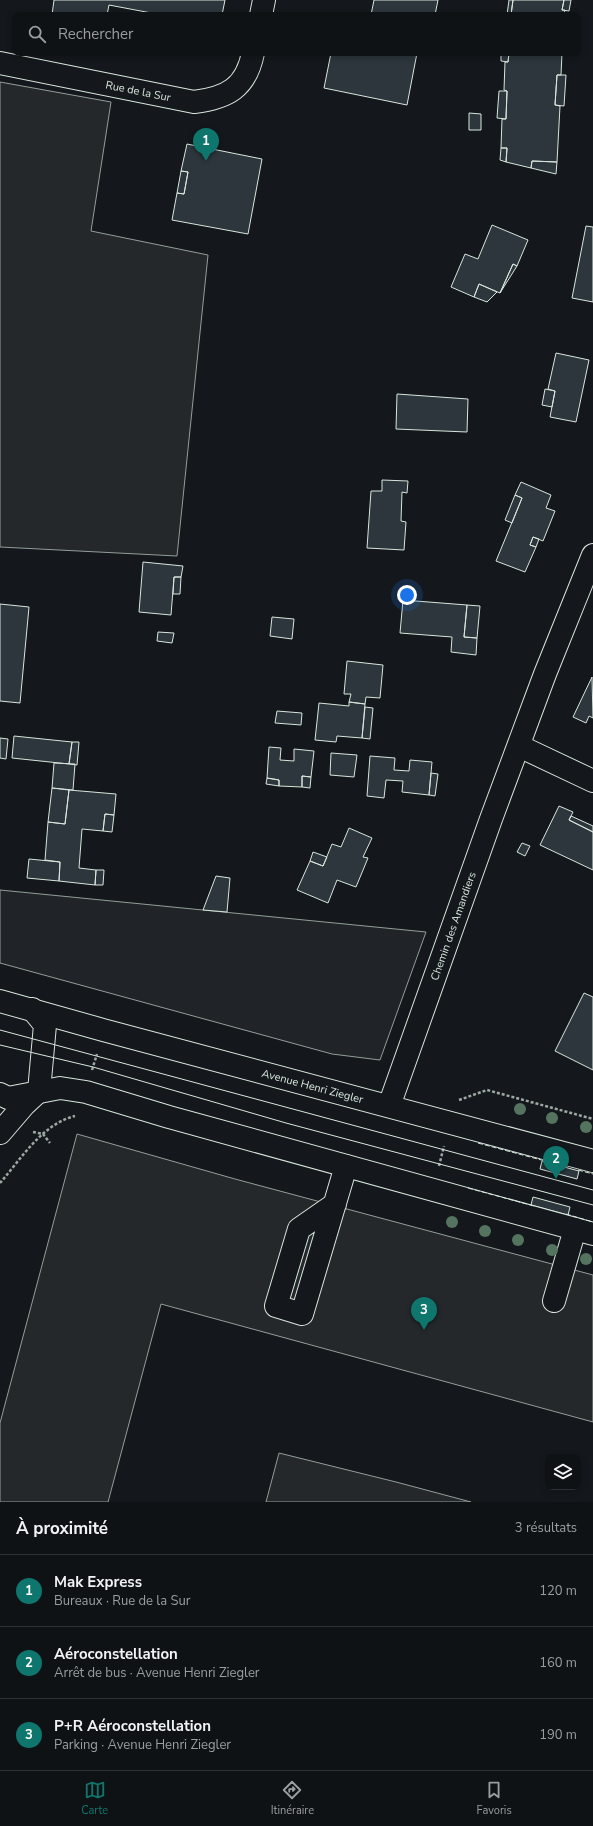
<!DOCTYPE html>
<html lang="fr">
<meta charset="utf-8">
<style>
body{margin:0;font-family:"Nunito Sans",sans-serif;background:#1d2022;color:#f1f3f6}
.controls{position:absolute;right:12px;bottom:12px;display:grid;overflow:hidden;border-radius:8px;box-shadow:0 2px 6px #0003}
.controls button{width:36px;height:36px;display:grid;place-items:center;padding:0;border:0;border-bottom:1px solid #2f3234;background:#0f1215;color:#f1f3f6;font:20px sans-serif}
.you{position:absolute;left:407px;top:595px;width:14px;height:14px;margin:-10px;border:3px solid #fff;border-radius:50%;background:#1a73e8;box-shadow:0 0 0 6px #1a73e833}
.badge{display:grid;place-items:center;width:26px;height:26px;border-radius:50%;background:#0f766e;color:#fff;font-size:13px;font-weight:700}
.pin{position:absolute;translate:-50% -33px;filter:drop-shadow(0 1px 2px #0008)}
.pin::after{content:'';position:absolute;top:21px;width:14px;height:12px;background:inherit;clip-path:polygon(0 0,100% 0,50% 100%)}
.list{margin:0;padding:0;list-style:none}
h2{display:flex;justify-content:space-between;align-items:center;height:52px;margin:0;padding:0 16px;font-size:17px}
h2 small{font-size:13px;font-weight:400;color:#9b9ea0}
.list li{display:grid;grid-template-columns:26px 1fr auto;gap:12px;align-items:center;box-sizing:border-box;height:72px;padding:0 16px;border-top:1px solid #2f3234}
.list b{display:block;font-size:15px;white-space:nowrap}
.list p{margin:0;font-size:13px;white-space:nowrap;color:#9b9ea0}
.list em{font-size:13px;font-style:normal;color:#9b9ea0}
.icon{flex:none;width:22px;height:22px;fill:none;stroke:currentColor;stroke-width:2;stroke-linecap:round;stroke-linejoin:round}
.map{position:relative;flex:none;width:593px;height:1502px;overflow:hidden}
.search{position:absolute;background:#0f1215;box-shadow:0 2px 6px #0003;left:12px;right:12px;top:12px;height:44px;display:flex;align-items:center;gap:10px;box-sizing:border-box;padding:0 14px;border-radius:8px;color:#9b9ea0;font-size:15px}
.sheet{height:268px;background:#0f1215}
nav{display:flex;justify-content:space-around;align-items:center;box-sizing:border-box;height:56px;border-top:1px solid #2f3234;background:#0f1215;font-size:11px;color:#9b9ea0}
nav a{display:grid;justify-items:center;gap:2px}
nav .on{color:#0f766e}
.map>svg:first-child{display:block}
.green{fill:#202428;stroke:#939e99}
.parking{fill:#24282b;stroke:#939e99}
.building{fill:#2c363c;stroke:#d8e6dc}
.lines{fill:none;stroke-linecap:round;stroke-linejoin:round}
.minor-casing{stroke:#d8e6dc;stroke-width:24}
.path{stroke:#9da8a2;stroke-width:2.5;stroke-dasharray:3 2;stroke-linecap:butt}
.minor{stroke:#14181c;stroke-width:22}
.tram{stroke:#d8e6dc;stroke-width:1}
.fence{stroke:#d8e6dc;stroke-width:1;stroke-dasharray:5 2;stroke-linecap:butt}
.tree{fill:#55745f}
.labels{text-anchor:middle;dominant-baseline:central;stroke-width:3;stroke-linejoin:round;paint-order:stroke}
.street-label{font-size:11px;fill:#d8e6dc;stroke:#14181c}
</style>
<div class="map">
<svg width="593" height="1502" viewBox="0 0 593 1502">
<rect width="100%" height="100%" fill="#14181c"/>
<path class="green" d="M0 890 426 932 380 1060 332 1054 0 963Z"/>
<path class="parking" d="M0 82 111 102 91 231 208 255 177 556 0 547Z
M77 1134 235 1179 593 1275V1422L161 1304 108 1502H0V1423Z
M279 1453 396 1482 471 1502H266Z"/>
<path class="building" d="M54 0H225L222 15H162L109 5 107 15H52Z
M374 0H438L435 15H371Z
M509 0H513L511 15H507Z
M513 0H564L562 10H565L564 15H511Z
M564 0H571L569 11 562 10Z
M331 53H417L407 105 324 88Z
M501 53H509L508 62 501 61Z
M509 53H562L561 75H557L555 105 560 106 557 162 532 161 531 168 506 162 507 148H501L502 119H506L507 91 504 90 505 62H508Z
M557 75H566L564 106 555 105Z
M499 91H507L506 119 497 118Z
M469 113 481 114V130H469Z
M187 144 262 159 248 234 172 220 177 193 184 194 188 172 181 171Z
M501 148H507L506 162 500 160Z
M532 161 557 162 556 174 531 168Z
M181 171 188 172 184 194 177 193Z
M492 225 528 240 517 266 513 264 500 293 479 284 474 297 451 287 465 254 478 259Z
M586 226 593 227V302L572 298Z
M513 264 517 266 500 293Z
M479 284 497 292 487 302 474 297Z
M556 353 589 360 576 422 550 417 555 391 548 389Z
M545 389 555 391 552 407 542 405Z
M397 394 468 399 467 432 396 429Z
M382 480 408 481 407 493 402 492 401 521 406 522 404 550 367 548 371 491H382Z
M521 482 551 495 546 508 555 511 543 541 533 537 530 545 536 547 525 572 496 561 522 498 515 495Z
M515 495 522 498 512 523 505 520Z
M533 537 539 539 536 547 530 545Z
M143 562 183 566 181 577H174L171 615 139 612Z
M174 577H181L180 594H173Z
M403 600 467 605 464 637 477 638 476 655 451 652 452 637 400 633Z
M0 604 29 607 20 703 0 701Z
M467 605 480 606 477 638 464 637Z
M272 617 294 619 292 639 270 636Z
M158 632 174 633 172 643 157 641Z
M347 661 383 665 380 698 366 697 365 704 349 702 351 694H344Z
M592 677 593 718 589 716 586 723 573 717Z
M349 702 365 704 362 738 337 736 336 742 315 740 319 703 349 706Z
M365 707 373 708 370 739 362 738Z
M277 711 302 713 301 725 275 723Z
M14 736 72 742 69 764 12 758Z
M0 738 8 739 6 759 0 758Z
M72 742H79L77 765 69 764Z
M269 747 281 748 280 760 294 761V749L314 751 311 777 302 776V787L279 786V780L267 778Z
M331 753 357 755 354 777 330 775Z
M370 756 395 758 394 770 409 771 410 760 432 762 429 795 402 792 403 781 386 780 384 798 367 796Z
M54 763 75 764 73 790 52 788Z
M431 773 438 774 435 796 429 795Z
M302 776 311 777 310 788 302 787Z
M267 778 279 780V786L266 784Z
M52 788 69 790 65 824 48 822Z
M69 790 116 794 114 815 105 814 103 831 82 829 79 868 96 870 95 885 59 881 60 862 45 860 48 822 65 824Z
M559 806 573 812 569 820 593 832V870L540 845Z
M105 814 114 815 112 832 103 831Z
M571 816 593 826V832L569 820Z
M349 828 372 838 363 857 368 858 356 887 337 880 328 903 297 890 310 861 323 866 332 844 341 847Z
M522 843 530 846 525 856 517 852Z
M313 852 327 857 323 866 310 861Z
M29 859 60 862 59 881 27 878Z
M96 870H104L103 885H95Z
M216 876 230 878 227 912 203 910Z
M584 993 593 997V1070L555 1051Z
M542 1161 579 1171 577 1179 540 1169Z
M533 1197 570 1207 568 1215 531 1205Z"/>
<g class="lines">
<defs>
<g id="minor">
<path d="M261 15 264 0"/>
<path id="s1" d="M0 63 194 102C227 98 246 88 253 53"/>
<path d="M519 746 593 781"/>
<path id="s2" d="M0 1001 103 1030 593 1161"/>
<path d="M0 1094 8 1098 60 1088 86 1092 169 1117 593 1234"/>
<path id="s3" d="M389 1106 491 819 545 674 593 555"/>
<path d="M0 1133 24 1105 39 1091 45 1025 32 1009"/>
<path d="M335 1204 299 1229 276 1306 302 1314 346 1166"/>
<path d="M554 1301 575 1229"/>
</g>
</defs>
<use href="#minor" class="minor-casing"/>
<path class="path" d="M92 1070 97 1054
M459 1100 487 1090 593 1119
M33 1132 43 1134 50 1143
M439 1166 444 1146
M0 1183C21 1159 42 1124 75 1116"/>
<use href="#minor" class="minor"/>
<path class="tram" d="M0 1030 593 1190
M0 1045 93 1067 286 1123 593 1205"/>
<path class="fence" d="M478 1143 545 1161
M578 1170 593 1174
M468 1188 534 1206
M566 1214 593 1222"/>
</g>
<g class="tree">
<circle cx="520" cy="1109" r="6"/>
<circle cx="552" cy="1118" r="6"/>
<circle cx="586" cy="1127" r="6"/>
<circle cx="452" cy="1222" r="6"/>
<circle cx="485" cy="1231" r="6"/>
<circle cx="518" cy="1240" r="6"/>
<circle cx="552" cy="1250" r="6"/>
<circle cx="586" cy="1259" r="6"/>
</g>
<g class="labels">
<g class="street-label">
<text stroke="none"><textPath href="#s1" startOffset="141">Rue de la Sur</textPath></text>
<text stroke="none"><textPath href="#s3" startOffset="191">Chemin des Amandiers</textPath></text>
<text stroke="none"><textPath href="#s2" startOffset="324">Avenue Henri Ziegler</textPath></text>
</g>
</g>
</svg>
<div class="controls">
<button><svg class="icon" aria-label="layers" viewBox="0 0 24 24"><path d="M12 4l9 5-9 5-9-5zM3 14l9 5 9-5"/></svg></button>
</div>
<div class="you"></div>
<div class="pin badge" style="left:206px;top:161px">1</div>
<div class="pin badge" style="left:556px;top:1179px">2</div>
<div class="pin badge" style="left:424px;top:1330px">3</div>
<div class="search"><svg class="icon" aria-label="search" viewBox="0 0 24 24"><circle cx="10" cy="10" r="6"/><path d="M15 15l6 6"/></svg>Rechercher</div>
</div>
<section class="sheet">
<h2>À proximité<small>3 résultats</small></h2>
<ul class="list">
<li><span class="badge">1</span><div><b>Mak Express</b><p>Bureaux · Rue de la Sur</p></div><em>120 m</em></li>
<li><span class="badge">2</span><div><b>Aéroconstellation</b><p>Arrêt de bus · Avenue Henri Ziegler</p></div><em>160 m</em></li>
<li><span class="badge">3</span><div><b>P+R Aéroconstellation</b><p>Parking · Avenue Henri Ziegler</p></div><em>190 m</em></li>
</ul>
</section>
<nav>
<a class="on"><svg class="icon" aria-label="map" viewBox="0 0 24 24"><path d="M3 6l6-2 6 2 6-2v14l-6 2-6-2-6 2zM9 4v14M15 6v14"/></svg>Carte</a>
<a><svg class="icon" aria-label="directions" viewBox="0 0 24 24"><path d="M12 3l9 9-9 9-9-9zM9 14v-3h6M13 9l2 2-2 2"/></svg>Itinéraire</a>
<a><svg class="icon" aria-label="saved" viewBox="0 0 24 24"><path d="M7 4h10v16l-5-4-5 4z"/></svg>Favoris</a>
</nav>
